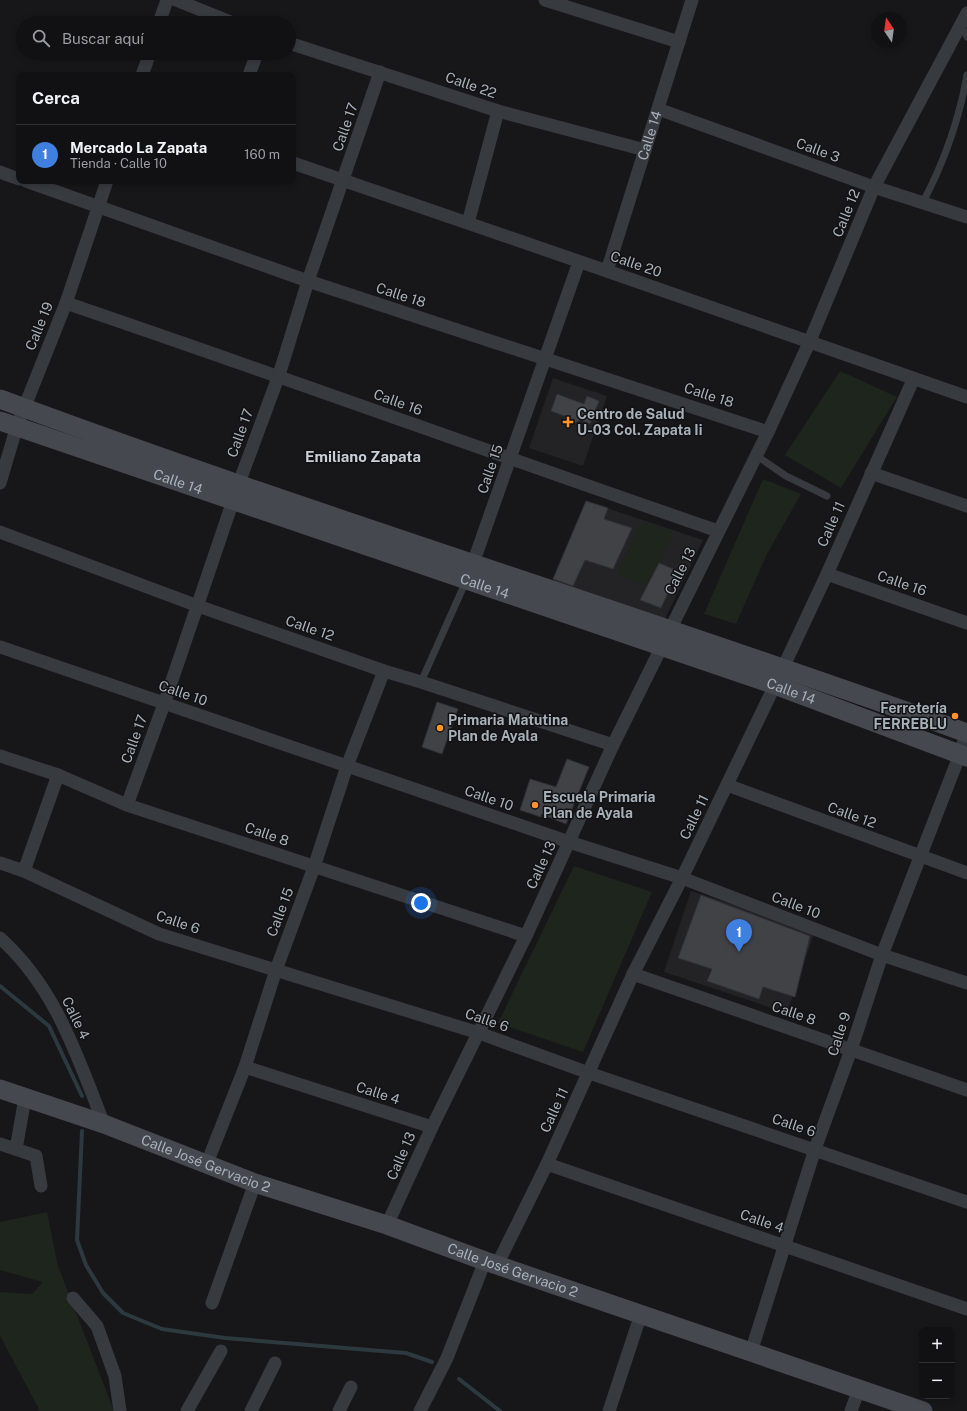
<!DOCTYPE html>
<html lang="es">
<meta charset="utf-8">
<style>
body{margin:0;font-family:"Public Sans",sans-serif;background:#1e1f21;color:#f1f3f6}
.controls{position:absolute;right:12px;bottom:12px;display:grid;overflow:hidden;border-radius:8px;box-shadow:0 2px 6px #0003}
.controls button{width:36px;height:36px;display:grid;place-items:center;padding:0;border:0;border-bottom:1px solid #303133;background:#111113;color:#f1f3f6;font:20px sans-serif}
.compass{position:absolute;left:871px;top:12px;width:36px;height:36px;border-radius:50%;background:#111113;box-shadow:0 2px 6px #0003;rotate:347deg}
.you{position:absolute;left:421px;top:903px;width:14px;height:14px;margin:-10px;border:3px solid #fff;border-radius:50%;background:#1a73e8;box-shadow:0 0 0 6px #1a73e833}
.badge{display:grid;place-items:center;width:26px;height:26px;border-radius:50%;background:#7c3aed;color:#fff;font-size:13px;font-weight:700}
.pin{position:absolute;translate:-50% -33px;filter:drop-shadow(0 1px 2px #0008)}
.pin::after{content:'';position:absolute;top:21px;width:14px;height:12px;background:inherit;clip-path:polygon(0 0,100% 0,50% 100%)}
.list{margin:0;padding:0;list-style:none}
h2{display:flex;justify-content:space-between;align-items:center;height:52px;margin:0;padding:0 16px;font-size:17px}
h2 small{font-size:13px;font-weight:400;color:#9c9da0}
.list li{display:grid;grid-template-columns:26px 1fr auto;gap:12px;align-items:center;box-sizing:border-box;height:60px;padding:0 16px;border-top:1px solid #303133}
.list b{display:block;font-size:15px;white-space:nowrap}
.list p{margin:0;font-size:13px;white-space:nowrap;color:#9c9da0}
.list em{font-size:13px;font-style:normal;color:#9c9da0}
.icon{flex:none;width:22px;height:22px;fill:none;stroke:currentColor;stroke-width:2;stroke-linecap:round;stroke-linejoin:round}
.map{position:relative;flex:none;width:967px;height:1411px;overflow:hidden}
.search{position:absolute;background:#111113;box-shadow:0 2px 6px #0003;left:16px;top:16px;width:280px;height:44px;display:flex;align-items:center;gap:10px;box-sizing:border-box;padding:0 14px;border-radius:22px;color:#9c9da0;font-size:15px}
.panel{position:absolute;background:#111113;box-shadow:0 2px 6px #0003;left:16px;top:72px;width:280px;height:112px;border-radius:8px}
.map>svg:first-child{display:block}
.built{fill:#232326}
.green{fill:#1d251c}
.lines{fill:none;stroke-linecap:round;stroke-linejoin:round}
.stream{stroke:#2c393f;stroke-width:4}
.building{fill:#414246;stroke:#313135}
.lane{stroke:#373a3f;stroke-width:7}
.street{stroke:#373a3f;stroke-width:13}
.secondary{stroke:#45494f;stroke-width:19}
.poi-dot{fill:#ff9229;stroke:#121214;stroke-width:1.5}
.labels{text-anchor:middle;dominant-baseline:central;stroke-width:3;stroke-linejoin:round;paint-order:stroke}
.street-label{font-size:14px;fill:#a8b1ba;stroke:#121214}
.poi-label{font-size:14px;font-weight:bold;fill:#a8b1ba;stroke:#121214;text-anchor:start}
.neighbourhood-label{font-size:15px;font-weight:bold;fill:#c9cfd6;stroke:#121214}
</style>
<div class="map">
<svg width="967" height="1411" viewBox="0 0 967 1411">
<rect width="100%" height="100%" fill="#171719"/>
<path class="built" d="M553 378 607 396 583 466 529 448Z
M586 501 703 540 664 621 552 581Z
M691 891 815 931 787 1013 664 972Z"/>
<path class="green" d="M840 371 897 397 841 488 785 455Z
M763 479 801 494 767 554 736 624 704 614Z
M642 521 674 532 647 586 617 574Z
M574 866 652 892 583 1052 498 1023Z
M47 1212 58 1266 114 1411H40L0 1336V1292L32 1294 43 1282 0 1270V1222Z"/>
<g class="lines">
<path class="stream" d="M0 986 49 1026 82 1096
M82 1131 77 1240 86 1265 103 1293 123 1313 162 1329 225 1338 406 1353 432 1362
M459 1379 500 1411"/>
</g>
<path class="building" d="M557 394 584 404 587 396 599 401 590 424 581 420 574 423 572 419 551 411Z
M586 501 608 508 604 519 632 528 613 569 585 560 573 586 553 579Z
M659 563 678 571 661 608 640 600Z
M437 702 458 709 442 754 422 747Z
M567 759 589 767 566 824 541 814V817L520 810 530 779 556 787Z
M701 895 810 936 795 997 763 987 759 999 707 981 712 969 678 958Z"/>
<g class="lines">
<path class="lane" d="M961 25 967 37
M923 202C944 162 959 120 967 75
M757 456 786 476 827 496
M421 682 466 581"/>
<g class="street">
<path d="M176 0 233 23"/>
<path d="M545 0 679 42"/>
<path d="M159 23 167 0"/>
<path d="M289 43 498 111 645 150"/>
<path d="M142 75 150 53"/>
<path d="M249 75 257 53"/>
<path d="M658 109 874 187 967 217"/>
<path d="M293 163 607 271 967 397"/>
<path d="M0 172 19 179"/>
<path d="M26 181 308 281 768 432"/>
<path d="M468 223 498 111"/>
<path id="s1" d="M607 271 692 0"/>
<path d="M66 303C284 377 500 456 718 531"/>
<path d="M871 473 967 506"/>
<path d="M0 483 17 426 66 303 107 181"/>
<path d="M0 532 198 606 384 671 421 682 613 745"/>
<path d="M470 572 579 262"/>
<path d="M827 574 967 623"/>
<path d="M0 647 569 842 682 878 882 955 967 983"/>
<path d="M0 756 58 775 127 805 526 936"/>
<path d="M727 785 967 873"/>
<path d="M127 805 164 704 239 483 279 375 308 281 380 72"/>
<path d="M0 863 24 871 159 934 479 1033 589 1073 967 1202"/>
<path d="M24 871 58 775"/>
<path d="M0 938C56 988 77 1056 104 1124"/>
<path d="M633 974 967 1090"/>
<path d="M245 1067 432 1127"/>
<path d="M0 1144 36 1156 41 1186"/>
<path d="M16 1149 25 1098"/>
<path d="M207 1163 245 1067 276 970 314 867 347 766 384 671"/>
<path d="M547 1164 967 1309"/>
<path d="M387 1225 432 1127 526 936 613 745 768 432 809 343 874 187 967 13"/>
<path d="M497 1265 547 1164 633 974 682 878 775 685 827 574 913 380"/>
<path d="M73 1298 97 1326 115 1376 120 1411"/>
<path d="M212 1303 255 1183"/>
<path d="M751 1352 815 1149 851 1050 882 955 960 754 967 730"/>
<path d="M187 1411 221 1351"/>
<path d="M251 1411 275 1363"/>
<path d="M339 1411 351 1387"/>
<path d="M420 1411 447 1358 485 1261"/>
<path d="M609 1411 641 1314"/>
<path d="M851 1411 859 1389"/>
</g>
<g class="secondary">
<path d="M0 399C320 518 647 617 967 733"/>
<path id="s2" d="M0 421 775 685 967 757"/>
<path id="s3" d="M0 1089 104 1124 255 1183 387 1225 485 1261 923 1411"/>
</g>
</g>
<g class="poi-dot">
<path d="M566 416h4v4h4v4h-4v4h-4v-4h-4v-4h4z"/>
<circle cx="955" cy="716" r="4"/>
<circle cx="440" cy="728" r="4"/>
<circle cx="535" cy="805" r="4"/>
</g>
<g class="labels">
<g class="street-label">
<text transform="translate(471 85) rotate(19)">Calle 22</text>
<text transform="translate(345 127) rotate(-71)">Calle 17</text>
<text stroke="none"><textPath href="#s1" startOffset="142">Calle 14</textPath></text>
<text transform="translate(818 150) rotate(20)">Calle 3</text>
<text transform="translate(846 213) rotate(-68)">Calle 12</text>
<text transform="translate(636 264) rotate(19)">Calle 20</text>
<text transform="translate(401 295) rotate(18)">Calle 18</text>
<text transform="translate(39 326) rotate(-68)">Calle 19</text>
<text transform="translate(709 395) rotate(18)">Calle 18</text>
<text transform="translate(398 402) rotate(20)">Calle 16</text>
<text transform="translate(240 433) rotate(-70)">Calle 17</text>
<text transform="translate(490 469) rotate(-71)">Calle 15</text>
<text stroke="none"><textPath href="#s2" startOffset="188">Calle 14</textPath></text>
<text transform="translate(831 524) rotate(-66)">Calle 11</text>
<text transform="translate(680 571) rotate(-63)">Calle 13</text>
<text transform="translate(902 583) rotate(19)">Calle 16</text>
<text stroke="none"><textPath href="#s2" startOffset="512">Calle 14</textPath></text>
<text transform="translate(310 628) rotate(19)">Calle 12</text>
<text stroke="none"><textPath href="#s2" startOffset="836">Calle 14</textPath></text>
<text transform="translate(183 693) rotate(19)">Calle 10</text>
<text transform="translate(134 739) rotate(-70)">Calle 17</text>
<text transform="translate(489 798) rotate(19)">Calle 10</text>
<text transform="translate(852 815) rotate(20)">Calle 12</text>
<text transform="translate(694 817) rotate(-64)">Calle 11</text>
<text transform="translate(267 834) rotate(19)">Calle 8</text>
<text transform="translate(541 865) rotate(-65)">Calle 13</text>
<text transform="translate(796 905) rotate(21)">Calle 10</text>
<text transform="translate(280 912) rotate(-69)">Calle 15</text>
<text transform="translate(178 922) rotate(19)">Calle 6</text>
<text transform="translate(794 1013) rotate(19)">Calle 8</text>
<text transform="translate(76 1018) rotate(64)">Calle 4</text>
<text transform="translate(487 1020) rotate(19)">Calle 6</text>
<text transform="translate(839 1034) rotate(-72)">Calle 9</text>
<text transform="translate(378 1093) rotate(18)">Calle 4</text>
<text transform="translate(554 1110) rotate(-65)">Calle 11</text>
<text transform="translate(794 1125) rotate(19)">Calle 6</text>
<text transform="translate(401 1156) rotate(-66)">Calle 13</text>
<text stroke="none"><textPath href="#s3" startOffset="219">Calle José Gervacio 2</textPath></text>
<text transform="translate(762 1221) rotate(19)">Calle 4</text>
<text stroke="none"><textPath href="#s3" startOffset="544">Calle José Gervacio 2</textPath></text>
</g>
<g class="poi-label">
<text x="577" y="414">Centro de Salud<tspan x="577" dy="16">U-03 Col. Zapata Ii</tspan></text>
<text x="947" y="708" text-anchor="end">Ferretería<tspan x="947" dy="16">FERREBLU</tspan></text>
<text x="448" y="720">Primaria Matutina<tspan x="448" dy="16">Plan de Ayala</tspan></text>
<text x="543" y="797">Escuela Primaria<tspan x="543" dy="16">Plan de Ayala</tspan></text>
</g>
<g class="neighbourhood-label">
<text x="363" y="456">Emiliano Zapata</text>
</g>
</g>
</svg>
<div class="controls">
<button>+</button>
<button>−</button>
</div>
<svg class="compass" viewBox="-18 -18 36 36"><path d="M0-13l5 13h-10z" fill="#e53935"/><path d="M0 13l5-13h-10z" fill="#9c9da0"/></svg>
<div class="you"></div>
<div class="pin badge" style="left:739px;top:952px;background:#3f7fe0">1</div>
<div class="search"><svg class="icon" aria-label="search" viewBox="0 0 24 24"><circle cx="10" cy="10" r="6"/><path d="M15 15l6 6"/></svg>Buscar aquí</div>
<section class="panel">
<h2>Cerca<small></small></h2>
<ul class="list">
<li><span class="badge" style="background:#3f7fe0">1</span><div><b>Mercado La Zapata</b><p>Tienda · Calle 10</p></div><em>160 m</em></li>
</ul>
</section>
</div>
